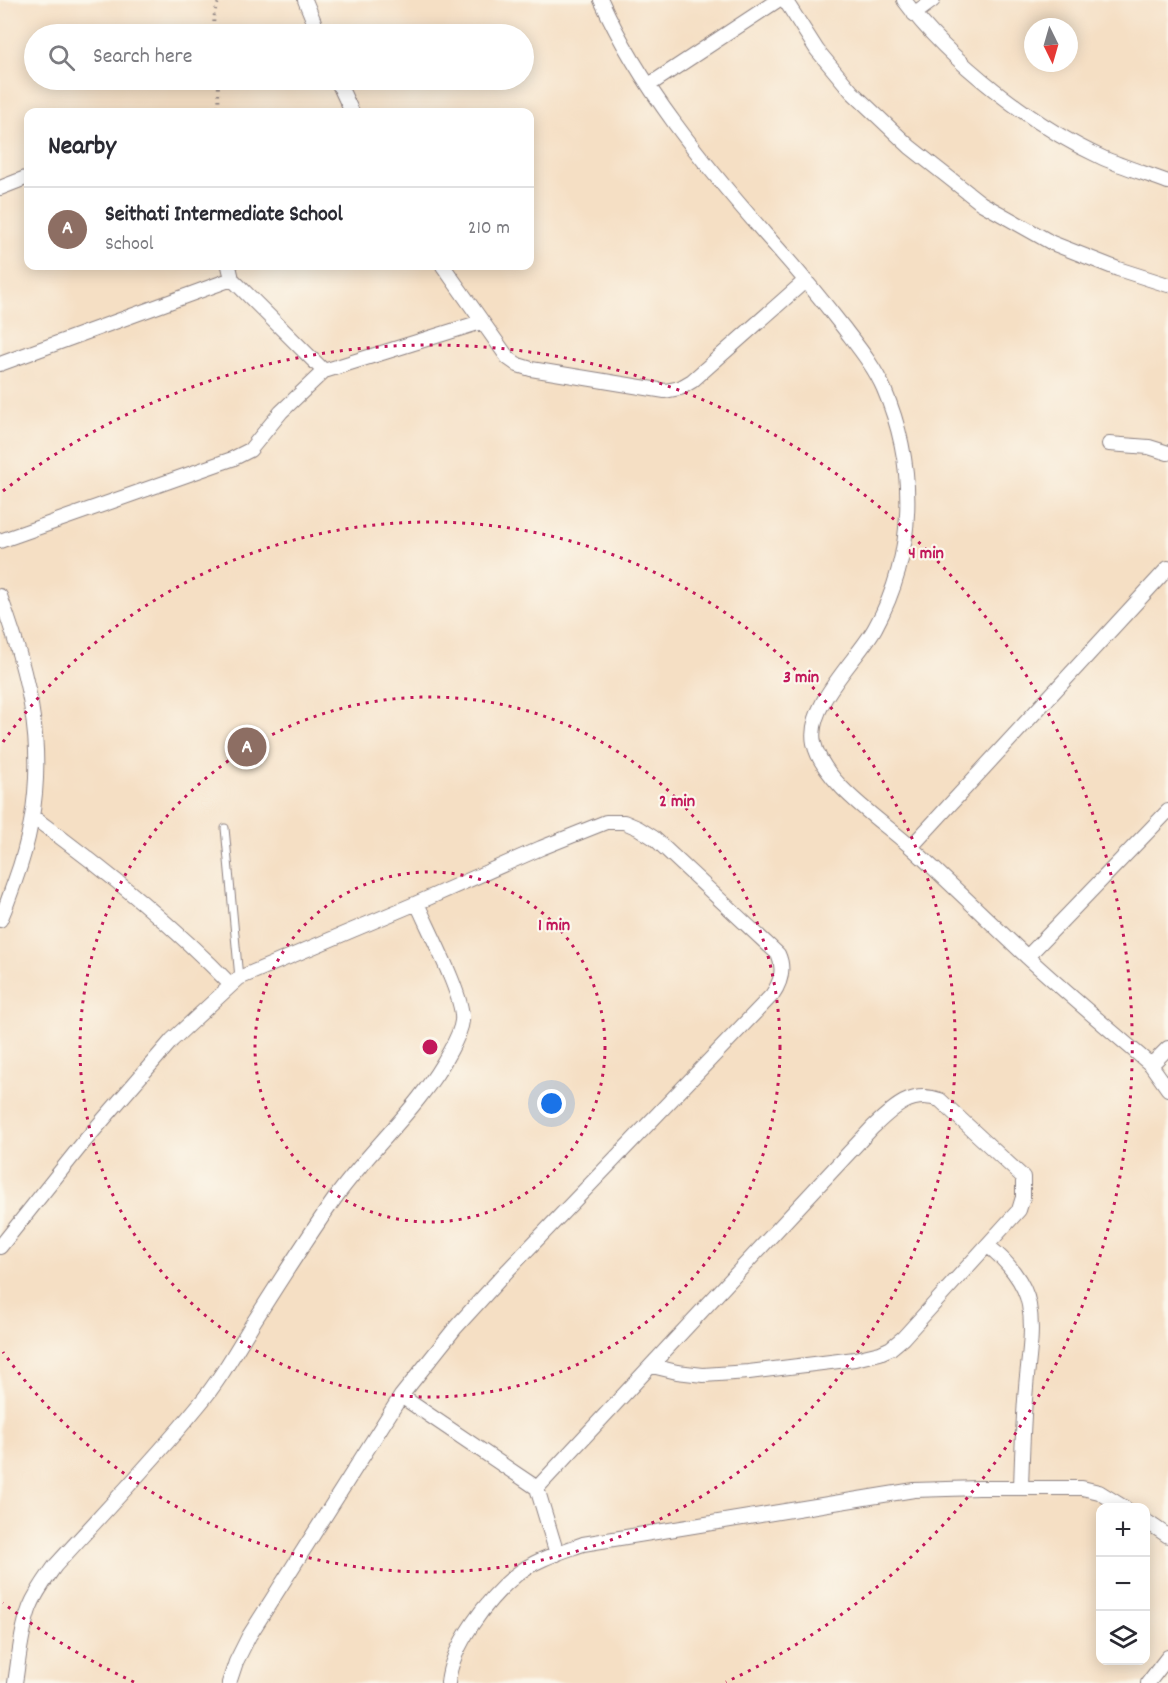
<!DOCTYPE html>
<meta charset="utf-8">
<style>
body{margin:0;font-family:Dekko,sans-serif;background:#f2f2f3;color:#2b2b33}
.controls{position:absolute;right:18px;bottom:18px;display:grid;overflow:hidden;border-radius:12px;box-shadow:0 3px 15px #0003}
.controls button{width:54px;height:54px;display:grid;place-items:center;padding:0;border:0;border-bottom:2px solid #e1e1e2;background:#fff;color:#2b2b33;font:30px sans-serif}
.compass{position:absolute;left:1024px;top:18px;width:54px;height:54px;border-radius:50%;background:#fff;box-shadow:0 3px 15px #0003;rotate:175deg}
.you{position:absolute;left:552px;top:1104px;width:21px;height:21px;margin:-15px;border:4px solid #fff;border-radius:50%;background:#1a73e8;box-shadow:0 0 0 9px #1a73e833}
.badge{display:grid;place-items:center;width:39px;height:39px;border-radius:50%;background:#2563eb;color:#fff;font-size:20px;font-weight:700}
.pin{position:absolute;translate:-50% -50%;border:3px solid #fff;box-shadow:0 2px 6px #0006}
.list{margin:0;padding:0;list-style:none}
h2{display:flex;justify-content:space-between;align-items:center;height:78px;margin:0;padding:0 24px;font-size:26px}
h2 small{font-size:20px;font-weight:400;color:#7c7c81}
.list li{display:grid;grid-template-columns:39px 1fr auto;gap:18px;align-items:center;box-sizing:border-box;height:84px;padding:0 24px;border-top:2px solid #e1e1e2}
.list b{display:block;font-size:22px;white-space:nowrap}
.list p{margin:0;font-size:20px;white-space:nowrap;color:#7c7c81}
.list em{font-size:20px;font-style:normal;color:#7c7c81}
.icon{flex:none;width:33px;height:33px;fill:none;stroke:currentColor;stroke-width:2;stroke-linecap:round;stroke-linejoin:round}
.map{position:relative;flex:none;width:1168px;height:1683px;overflow:hidden}
.search{position:absolute;background:#fff;box-shadow:0 3px 15px #0003;left:24px;top:24px;width:510px;height:66px;display:flex;align-items:center;gap:15px;box-sizing:border-box;padding:0 21px;border-radius:33px;color:#7c7c81;font-size:22px}
.panel{position:absolute;background:#fff;box-shadow:0 3px 15px #0003;left:24px;top:108px;width:510px;height:162px;border-radius:12px}
.map>svg:first-child{display:block}
.lines{fill:none;stroke-linecap:round;stroke-linejoin:round}
.lane-casing{stroke:#8c8080;stroke-width:9}
.street-casing{stroke:#8c8080;stroke-width:16}
.path{stroke:#8c8080;stroke-width:3;stroke-dasharray:1.5 4.5;stroke-linecap:butt}
.lane{stroke:#fff;stroke-width:7}
.street{stroke:#fff;stroke-width:14}
.ring{fill:none;stroke:#c2185b;stroke-width:3;stroke-dasharray:3 6}
.centre{fill:#c2185b;stroke:#fbf7ec;stroke-width:3}
.ring-label{font-size:18px;text-anchor:middle;font-weight:bold;fill:#c2185b;stroke:#fbf7ec;stroke-width:4.5;stroke-linejoin:round;paint-order:stroke}
</style>
<div class="map">
<svg width="1168" height="1683" viewBox="0 0 1168 1683">
<rect width="100%" height="100%" fill="#fbf7ec"/>
<filter id="ink" filterUnits="userSpaceOnUse"><feTurbulence type="fractalNoise" baseFrequency=".0167" numOctaves="2"/><feDisplacementMap in="SourceGraphic" scale="12" xChannelSelector="R" yChannelSelector="G"/><feConvolveMatrix kernelMatrix="1 2 1 2 8 2 1 2 1" color-interpolation-filters="sRGB"/></filter>
<filter id="wash" filterUnits="userSpaceOnUse"><feTurbulence type="fractalNoise" baseFrequency=".008" numOctaves="4" result="noise"/><feDisplacementMap in="SourceGraphic" scale="24" xChannelSelector="R" yChannelSelector="G"/><feGaussianBlur stdDeviation="1.35" result="paint"/><feColorMatrix in="noise" values="0 0 0 0 0 0 0 0 0 0 0 0 0 0 0 0 0 1.4 0 .05"/><feComposite in="paint" operator="in"/></filter>
<g filter="url(#wash)">
<rect width="100%" height="100%" fill="#f5dfc4"/>
</g>
<g filter="url(#ink)">
<g class="lines">
<defs>
<path id="lane" d="M225 828 239 978"/>
<path id="street" d="M305 0 319 34
M601 0C640 87 704 164 766 235 793 265 819 296 843 327 858 347 874 366 884 389 917 466 916 554 875 628 858 659 806 705 814 743 823 784 884 822 913 849 951 884 988 920 1025 955 1066 993 1109 1029 1151 1065L1168 1048
M785 0 817 50 852 92 910 147 981 203 1052 243 1118 269 1168 285
M904 0C949 61 1034 127 1103 158 1124 167 1147 174 1168 182
M914 14 933 0
M337 80 352 112
M649 85 778 0
M0 188 28 177
M229 266 232 279 324 371
M443 266 508 358 518 365 531 369 665 391 680 388 692 381 806 280
M0 364 232 279
M1109 444 1149 447 1168 453
M0 541 232 459 250 450 281 412 324 371 481 322
M0 596C37 695 52 780 15 881 10 894 6 908 0 920
M33 817C103 868 171 923 231 985
M911 847 1168 568
M1027 957 1168 811
M1151 1065 1168 1089
M988 1246C1006 1260 1025 1282 1029 1305 1034 1332 1028 1361 1026 1387 1023 1421 1022 1455 1021 1488
M0 1247 83 1143 172 1040 239 978 417 903 541 848 606 822H624L638 828 654 838 778 954C785 969 781 982 772 995L508 1270 456 1327 401 1396 249 1636 236 1662 229 1683
M401 1396 537 1488 557 1554
M537 1488 872 1128C892 1109 911 1089 940 1100L1023 1177V1197L1019 1210 903 1338 891 1348 880 1353 855 1359 749 1372 703 1375 677 1372 652 1366
M1146 1521 1168 1536
M15 1683C19 1658 21 1631 30 1607 36 1592 46 1579 55 1566 103 1513 153 1461 198 1406 219 1381 236 1351 253 1323 281 1279 308 1236 338 1194 374 1145 422 1105 450 1051 455 1042 461 1031 462 1021 465 998 427 927 417 903
M448 1683C451 1646 488 1598 516 1575 534 1560 561 1552 583 1544L914 1490 979 1488H1082L1099 1492 1125 1508
M1148 1683 1168 1657"/>
</defs>
<use href="#lane" class="lane-casing"/>
<use href="#street" class="street-casing"/>
<path class="path" d="M215 34C213 23 213 10 220 0
M216 112 219 103 218 80"/>
<use href="#lane" class="lane"/>
<use href="#street" class="street"/>
</g>
</g>
<g class="ring">
<circle cx="430" cy="1047" r="175"/>
<circle cx="430" cy="1047" r="350"/>
<path d="M3 742A525 525 0 1 1 3 1352"/>
<path d="M134 1682A701 701 0 0 1 3 1603M3 491A701 701 0 1 1 726 1682"/>
</g>
<circle cx="430" cy="1047" r="9" class="centre"/>
<g class="ring-label">
<text x="926" y="558">4 min</text>
<text x="801" y="682">3 min</text>
<text x="677" y="806">2 min</text>
<text x="554" y="930">1 min</text>
</g>
</svg>
<div class="controls">
<button>+</button>
<button>−</button>
<button><svg class="icon" aria-label="layers" viewBox="0 0 24 24"><path d="M12 4l9 5-9 5-9-5zM3 14l9 5 9-5"/></svg></button>
</div>
<svg class="compass" viewBox="-18 -18 36 36"><path d="M0-13l5 13h-10z" fill="#e53935"/><path d="M0 13l5-13h-10z" fill="#7c7c81"/></svg>
<div class="you"></div>
<div class="pin badge" style="left:247px;top:747px;background:#8d6e63">A</div>
<div class="search"><svg class="icon" aria-label="search" viewBox="0 0 24 24"><circle cx="10" cy="10" r="6"/><path d="M15 15l6 6"/></svg>Search here</div>
<section class="panel">
<h2>Nearby<small></small></h2>
<ul class="list">
<li><span class="badge" style="background:#8d6e63">A</span><div><b>Seithati Intermediate School</b><p>School</p></div><em>210 m</em></li>
</ul>
</section>
</div>
